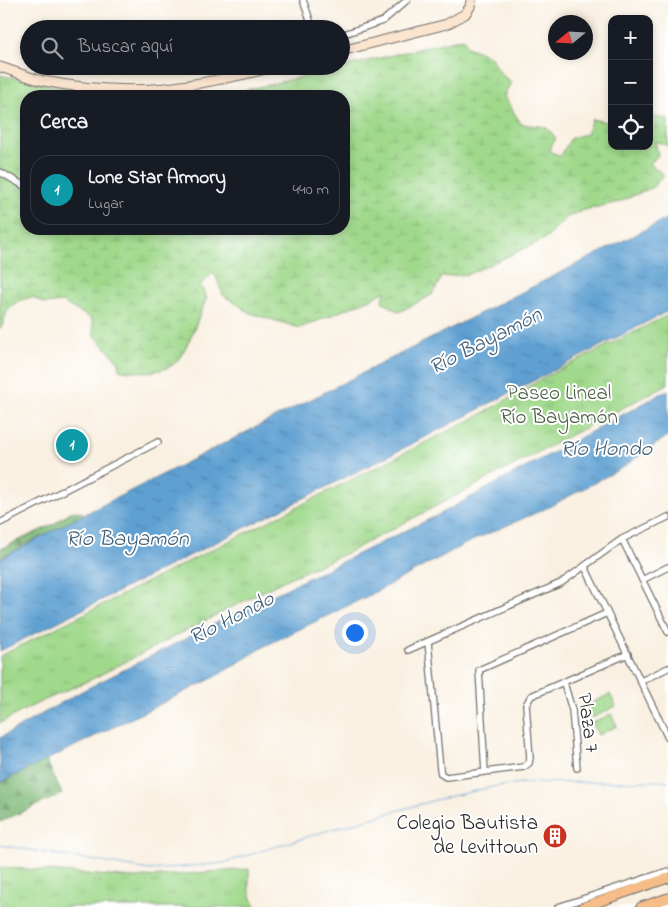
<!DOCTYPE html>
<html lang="es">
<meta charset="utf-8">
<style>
body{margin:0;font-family:"Indie Flower",sans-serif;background:#20242c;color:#f1f3f6}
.controls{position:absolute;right:15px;top:15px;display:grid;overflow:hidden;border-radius:10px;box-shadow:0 2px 8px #0003}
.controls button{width:45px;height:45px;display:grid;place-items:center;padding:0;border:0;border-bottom:1px solid #363941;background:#171b24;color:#f1f3f6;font:25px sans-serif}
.compass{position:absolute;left:548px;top:15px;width:45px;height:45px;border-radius:50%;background:#171b24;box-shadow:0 2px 8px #0003;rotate:252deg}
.you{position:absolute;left:354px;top:632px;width:18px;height:18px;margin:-12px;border:4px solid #fff;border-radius:50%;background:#1a73e8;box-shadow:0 0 0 8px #1a73e833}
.badge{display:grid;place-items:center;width:32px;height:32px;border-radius:50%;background:#2563eb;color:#fff;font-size:16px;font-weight:700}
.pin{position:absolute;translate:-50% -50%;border:2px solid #fff;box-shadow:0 1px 5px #0006}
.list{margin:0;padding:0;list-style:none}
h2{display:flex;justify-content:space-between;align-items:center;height:65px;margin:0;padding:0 20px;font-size:21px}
h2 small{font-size:16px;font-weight:400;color:#9ea1a6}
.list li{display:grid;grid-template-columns:32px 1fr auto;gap:15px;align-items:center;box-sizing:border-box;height:70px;margin:0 10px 10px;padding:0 10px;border:1px solid #363941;border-radius:20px}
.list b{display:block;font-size:19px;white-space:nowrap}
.list p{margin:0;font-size:16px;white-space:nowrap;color:#9ea1a6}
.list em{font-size:16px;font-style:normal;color:#9ea1a6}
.icon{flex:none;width:28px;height:28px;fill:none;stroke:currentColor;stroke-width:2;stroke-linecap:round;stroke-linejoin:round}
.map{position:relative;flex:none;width:668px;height:907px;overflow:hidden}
.search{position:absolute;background:#171b24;box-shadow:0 2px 8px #0003;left:20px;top:20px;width:330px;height:55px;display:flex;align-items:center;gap:12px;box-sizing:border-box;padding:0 18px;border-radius:28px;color:#9ea1a6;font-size:19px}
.panel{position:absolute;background:#171b24;box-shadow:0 2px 8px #0003;left:20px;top:90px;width:330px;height:145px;border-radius:20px}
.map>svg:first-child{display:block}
.grass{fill:url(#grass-tufts);stroke:#66825c}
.forest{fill:url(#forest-firs);stroke:#567252}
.wetland{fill:url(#wetland-marsh);stroke:#66825c}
.pitch{fill:#a0d98c;stroke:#66825c}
.water{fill:url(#water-ripples);stroke:#44667e}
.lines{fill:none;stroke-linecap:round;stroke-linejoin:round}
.stream{stroke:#5ea0d2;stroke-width:1}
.street-casing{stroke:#73706b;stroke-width:8}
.secondary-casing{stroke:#73706b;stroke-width:11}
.primary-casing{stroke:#73706b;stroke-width:11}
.street{stroke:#fff;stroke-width:5.5}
.secondary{stroke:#fce5cf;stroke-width:9}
.primary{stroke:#f7bd88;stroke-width:9}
.labels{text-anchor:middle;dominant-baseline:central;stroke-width:4;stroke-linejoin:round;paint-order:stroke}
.park-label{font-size:21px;fill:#4e5f48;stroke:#fff}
.street-label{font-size:21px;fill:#2b2b2b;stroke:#fff}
.poi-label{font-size:21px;fill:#2b2b2b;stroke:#fff;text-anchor:end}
.water-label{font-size:22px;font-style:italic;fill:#426076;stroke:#fff}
</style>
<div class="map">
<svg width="668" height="907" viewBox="0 0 668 907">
<defs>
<pattern id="grass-tufts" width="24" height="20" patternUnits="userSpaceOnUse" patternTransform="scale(1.25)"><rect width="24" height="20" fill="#a0d98c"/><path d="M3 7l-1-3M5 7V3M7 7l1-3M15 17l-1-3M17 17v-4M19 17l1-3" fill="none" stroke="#8aba79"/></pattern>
<pattern id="forest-firs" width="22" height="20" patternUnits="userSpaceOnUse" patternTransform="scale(1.25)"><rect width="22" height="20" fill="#80b978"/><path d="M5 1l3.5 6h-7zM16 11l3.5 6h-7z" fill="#699763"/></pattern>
<pattern id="wetland-marsh" width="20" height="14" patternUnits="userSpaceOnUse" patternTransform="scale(1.25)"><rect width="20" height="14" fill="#a0d98c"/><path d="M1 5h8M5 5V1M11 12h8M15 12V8" fill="none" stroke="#8aba79"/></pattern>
<pattern id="water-ripples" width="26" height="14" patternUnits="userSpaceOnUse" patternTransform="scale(1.25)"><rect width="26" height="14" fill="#5ea0d2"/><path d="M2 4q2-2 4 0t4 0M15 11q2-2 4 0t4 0" fill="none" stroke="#4e83ab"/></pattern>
</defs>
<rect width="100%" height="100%" fill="#fff"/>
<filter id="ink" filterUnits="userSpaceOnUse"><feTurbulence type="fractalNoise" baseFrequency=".02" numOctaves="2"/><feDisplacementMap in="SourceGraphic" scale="10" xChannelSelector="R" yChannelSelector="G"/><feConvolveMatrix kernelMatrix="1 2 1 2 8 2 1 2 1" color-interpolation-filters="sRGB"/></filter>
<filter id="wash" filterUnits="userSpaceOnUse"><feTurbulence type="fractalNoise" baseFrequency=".0096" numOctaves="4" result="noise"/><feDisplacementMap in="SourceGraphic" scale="20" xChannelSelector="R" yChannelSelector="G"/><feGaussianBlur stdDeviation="1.12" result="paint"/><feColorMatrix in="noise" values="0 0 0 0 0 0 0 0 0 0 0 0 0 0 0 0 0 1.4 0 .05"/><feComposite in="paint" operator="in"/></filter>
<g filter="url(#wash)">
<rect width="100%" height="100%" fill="#f9f0e1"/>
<path class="grass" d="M0 75 100 96H26V188L0 172Z
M668 315V384L347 553 289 578 92 679 34 705 0 723V656L484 413 547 376Z
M0 867 134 878 249 869V889L255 907H0Z"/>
<path class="forest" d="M77 511 83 513 84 517 27 543 0 559V549L54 524 70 512Z
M46 759 62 794 0 822V783Z"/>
<path class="wetland" d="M463 38 467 47 490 56 501 74 511 82 504 96 521 124 546 127 556 138 549 150 560 157 571 138 586 134 592 119 612 123V146H649V116L668 119V146L655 141 658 155 650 164 664 175 653 187 619 202 584 210 565 218 547 238 469 274 442 277 432 295 399 312 382 301 386 291 371 299 300 328 250 313 223 295 214 272 200 285 207 298C199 314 188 350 176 362 164 375 136 372 120 370L119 362 94 335 92 319 62 302 45 304 32 297C21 300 11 302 6 314 4 320 4 324 0 329V172L26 188V229H344V96H222Z"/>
<path class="pitch" d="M610 694 616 706 592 718 586 706Z
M611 714 617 726 598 735 592 723Z"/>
<path class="water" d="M668 218V311L406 447 0 651V559L69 522Z
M668 390V436L620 469 547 508 467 543 370 595 267 645 215 677 0 783V738L82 691 242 610 440 514Z"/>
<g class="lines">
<path class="stream" d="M0 845 150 870 223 863 326 831 435 800 492 787 522 783 668 781"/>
</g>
</g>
<g filter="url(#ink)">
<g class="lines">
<defs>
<path id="street" d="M303 0 313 29
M341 35 383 21 407 0
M0 172 26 187
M0 523 158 442
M622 539 668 632
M585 567 668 738
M642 580 668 567
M428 642 440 769 441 774 446 777 524 767 529 763 530 758 526 705 531 696 628 654
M408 650 561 583 622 539 668 517
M641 681 668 668
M564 683 572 710 577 768
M485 772 479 670 607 613
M558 907 668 871
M662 907 668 905"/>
<path id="secondary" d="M341 51 447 24 465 14 470 7 471 0
M0 67C14 71 29 78 44 81 133 99 193 87 279 66"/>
<path id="primary" d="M583 907 668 878
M641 907 668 898"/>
</defs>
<use href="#street" class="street-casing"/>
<use href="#secondary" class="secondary-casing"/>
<use href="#primary" class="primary-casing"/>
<use href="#street" class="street"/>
<use href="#secondary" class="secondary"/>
<use href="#primary" class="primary"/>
</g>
</g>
<defs>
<symbol id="building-disc" viewBox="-11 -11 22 22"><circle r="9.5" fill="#c8321e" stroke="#fff"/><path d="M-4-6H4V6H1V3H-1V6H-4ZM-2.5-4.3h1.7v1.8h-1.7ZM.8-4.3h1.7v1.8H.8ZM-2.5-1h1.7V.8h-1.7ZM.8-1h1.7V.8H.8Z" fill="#fff"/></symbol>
</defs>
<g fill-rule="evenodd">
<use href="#building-disc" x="541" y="822" width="28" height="28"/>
</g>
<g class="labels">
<g class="park-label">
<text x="559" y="394">Paseo Lineal<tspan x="559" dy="24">Río Bayamón</tspan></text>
</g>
<g class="street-label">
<text transform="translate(587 723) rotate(82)">Plaza 7</text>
</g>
<g class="poi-label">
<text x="538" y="824">Colegio Bautista<tspan x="538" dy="24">de Levittown</tspan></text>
</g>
<g class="water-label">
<text transform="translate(486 342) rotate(-27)">Río Bayamón</text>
<text x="606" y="450">Río Hondo</text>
<text x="127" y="540">Río Bayamón</text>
<text transform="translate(232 619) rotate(-27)">Río Hondo</text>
</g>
</g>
</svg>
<div class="controls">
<button>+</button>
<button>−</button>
<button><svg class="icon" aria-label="locate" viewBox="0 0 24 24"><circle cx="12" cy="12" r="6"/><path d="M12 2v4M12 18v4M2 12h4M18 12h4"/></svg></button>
</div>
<svg class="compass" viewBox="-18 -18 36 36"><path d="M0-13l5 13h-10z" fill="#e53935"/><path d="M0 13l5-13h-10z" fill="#9ea1a6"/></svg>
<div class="you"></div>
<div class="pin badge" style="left:72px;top:445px;background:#0f9aa8">1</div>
<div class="search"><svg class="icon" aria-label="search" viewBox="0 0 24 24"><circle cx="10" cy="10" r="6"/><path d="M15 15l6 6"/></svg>Buscar aquí</div>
<section class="panel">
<h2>Cerca<small></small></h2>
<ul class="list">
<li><span class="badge" style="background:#0f9aa8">1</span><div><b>Lone Star Armory</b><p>Lugar</p></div><em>440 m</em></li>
</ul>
</section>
</div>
